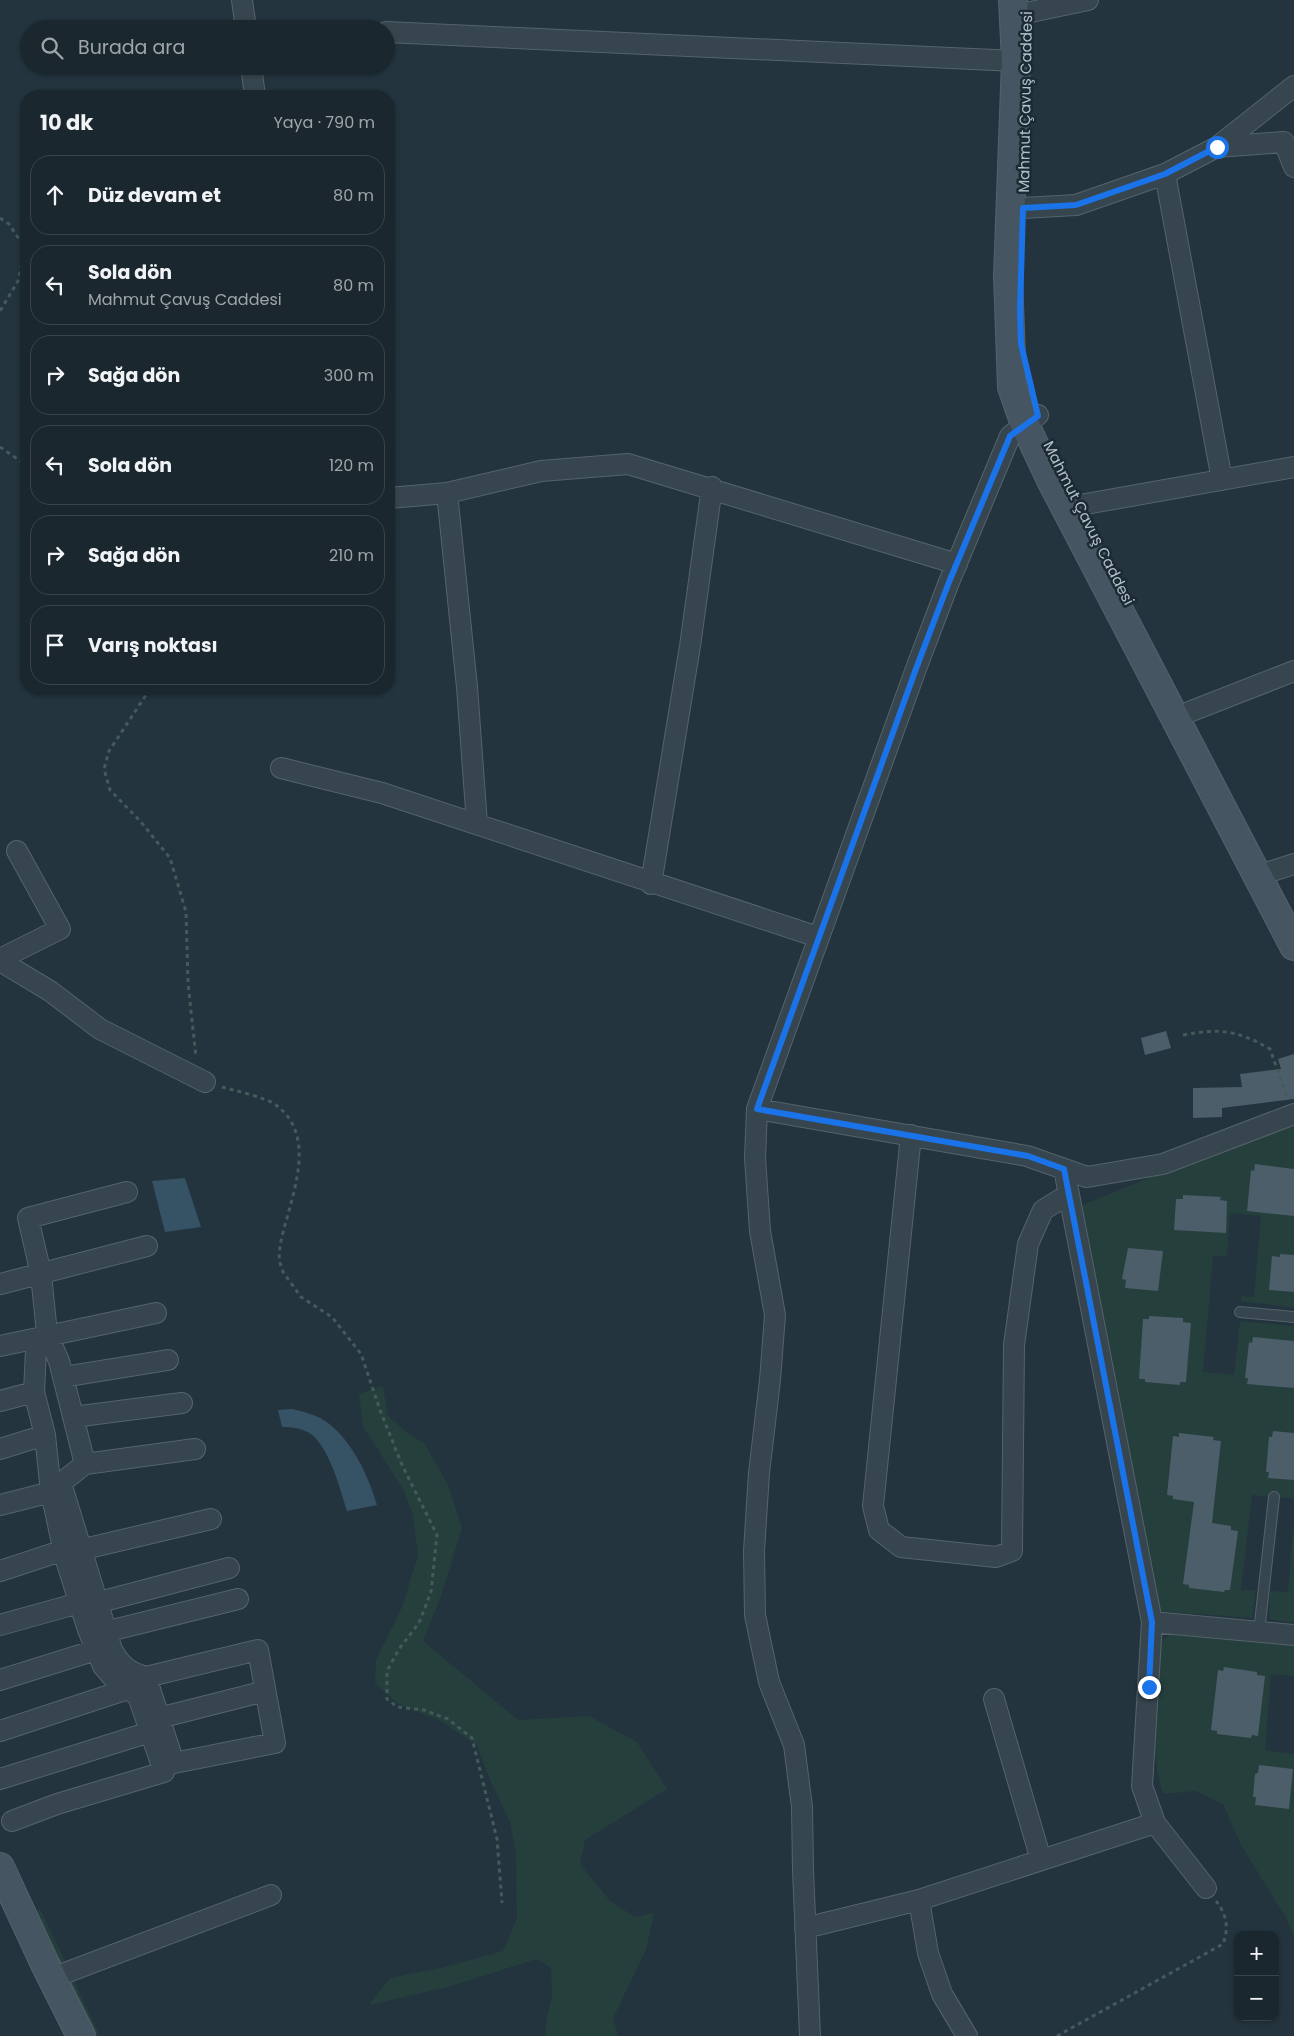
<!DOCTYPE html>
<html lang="tr">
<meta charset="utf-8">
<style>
body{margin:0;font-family:Poppins,sans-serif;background:#27333a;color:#f1f3f6}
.controls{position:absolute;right:15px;bottom:15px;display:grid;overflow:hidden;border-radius:10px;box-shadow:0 1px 4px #0004}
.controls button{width:45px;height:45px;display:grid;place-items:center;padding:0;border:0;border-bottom:1px solid #38444a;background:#1a272e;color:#f1f3f6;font:25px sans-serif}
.stop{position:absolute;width:15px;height:15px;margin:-11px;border:4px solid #1a73e8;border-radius:50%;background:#fff}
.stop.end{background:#1a73e8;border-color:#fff;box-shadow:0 1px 5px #0008}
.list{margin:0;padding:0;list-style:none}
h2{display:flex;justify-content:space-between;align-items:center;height:65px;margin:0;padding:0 20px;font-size:21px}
h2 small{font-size:16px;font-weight:400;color:#9fa5aa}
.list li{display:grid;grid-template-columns:32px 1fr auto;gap:15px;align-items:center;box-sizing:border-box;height:80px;margin:0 10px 10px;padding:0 10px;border:1px solid #38444a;border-radius:20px}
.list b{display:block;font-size:19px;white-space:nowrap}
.list p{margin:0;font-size:16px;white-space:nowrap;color:#9fa5aa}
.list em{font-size:16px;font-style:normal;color:#9fa5aa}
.icon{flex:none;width:28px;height:28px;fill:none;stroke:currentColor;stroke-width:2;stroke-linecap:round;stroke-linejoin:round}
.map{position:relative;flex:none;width:1294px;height:2036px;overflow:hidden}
.search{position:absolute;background:#1a272e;box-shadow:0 1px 4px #0004;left:20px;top:20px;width:375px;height:55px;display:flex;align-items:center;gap:12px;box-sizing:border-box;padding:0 18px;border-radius:28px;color:#9fa5aa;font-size:19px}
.panel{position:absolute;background:#1a272e;box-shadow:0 1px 4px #0004;left:20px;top:90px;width:375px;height:605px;border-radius:20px}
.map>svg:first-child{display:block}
.green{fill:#253f3d}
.water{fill:#365365}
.building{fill:#4c5e69}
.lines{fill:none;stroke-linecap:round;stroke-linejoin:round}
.lane-casing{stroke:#55636c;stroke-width:12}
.street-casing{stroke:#55636c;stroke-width:22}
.secondary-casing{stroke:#55636c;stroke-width:30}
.path{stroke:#435b59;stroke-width:3;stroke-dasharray:4 4;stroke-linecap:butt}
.lane{stroke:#37454e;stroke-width:10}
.street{stroke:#37454e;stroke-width:20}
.secondary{stroke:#455561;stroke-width:28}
.route{stroke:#1a73e8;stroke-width:6}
.labels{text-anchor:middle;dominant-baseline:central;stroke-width:5;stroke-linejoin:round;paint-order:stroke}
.street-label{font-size:15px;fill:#b3c0c9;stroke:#1c2a33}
</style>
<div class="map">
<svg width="1294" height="2036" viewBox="0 0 1294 2036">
<rect width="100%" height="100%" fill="#23343e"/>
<path class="green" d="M1294 1125V1308L1241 1301V1296L1254 1297 1261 1216 1230 1213 1227 1256H1213L1203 1372 1234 1375 1240 1321 1294 1326V1499L1252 1495 1241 1590H1256L1252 1618 1156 1611 1077 1207 1149 1178Z
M383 1386 388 1416 405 1431 425 1444 448 1485 462 1528 441 1596 423 1641 518 1720 589 1716 637 1742 667 1789 585 1840 580 1864 610 1901 635 1917 654 1913 646 1950 613 2018 618 2036H545L547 2018 552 1996 551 1968 537 1959 448 1987 369 2005 390 1978 445 1967 503 1951 517 1918 516 1854 510 1822 491 1782 477 1745 439 1720 398 1704 375 1683 376 1660 402 1607 418 1556 413 1515 404 1491 363 1426 359 1394Z
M1294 1521V1623L1269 1619 1270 1591 1288 1592Z
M1172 1633 1294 1644V1676L1271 1674 1265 1750 1294 1754V1937L1285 1916 1241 1845 1223 1804 1195 1791 1164 1794C1151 1770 1152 1682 1157 1654 1158 1644 1164 1638 1172 1633Z
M40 1909 66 1963 56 1968 31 1914Z
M73 1979 100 2036H90L64 1982Z"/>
<path class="water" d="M185 1178 201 1227 165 1232 152 1181Z
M292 1409C305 1412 317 1415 328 1423 352 1441 369 1477 377 1505L347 1511C340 1489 330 1449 311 1434 302 1428 292 1427 282 1427L278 1410Z"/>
<path class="building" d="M1166 1031 1171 1048 1145 1055 1141 1038Z
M1294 1054V1099L1222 1108V1117L1193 1118V1088L1242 1087 1240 1074 1281 1069 1278 1059Z
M1255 1164 1294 1169V1216L1247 1211 1251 1170 1254 1171Z
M1183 1195 1221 1197 1220 1200 1227 1201 1226 1233 1174 1230 1176 1199H1183Z
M1128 1248 1163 1251 1158 1291 1125 1288 1126 1280 1122 1279Z
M1280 1254 1294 1255V1292L1269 1290 1272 1256 1280 1257Z
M1149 1316 1183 1318V1322L1191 1323 1186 1382H1180V1385L1145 1382V1379H1139L1143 1319H1149Z
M1253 1337 1294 1341V1388L1247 1384 1248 1378H1245L1249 1342 1252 1343Z
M1273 1431 1294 1433V1480L1268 1478 1269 1472H1266L1269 1437H1272Z
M1179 1433 1214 1437 1213 1440 1221 1441 1212 1523 1231 1526V1530L1238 1531 1230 1590H1225L1224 1592 1189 1588V1585L1183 1584 1194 1502 1173 1499V1496L1167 1495 1173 1436 1179 1437Z
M1224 1667 1257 1672V1675L1265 1676 1258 1736 1252 1735 1251 1738 1217 1734V1731L1211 1730 1218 1670 1223 1671Z
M1259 1765 1293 1769 1289 1809 1255 1805 1256 1797H1253L1255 1774 1258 1773Z"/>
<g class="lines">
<defs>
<path id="lane" d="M1240 1312 1294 1317
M1259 1632 1274 1497"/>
<path id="street" d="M242 0 246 29
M1026 13 1088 0
M386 32 1016 61
M251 66 255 96
M1217 147 1284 142 1294 167
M1165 174 1222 480
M1023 208 1076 205 1165 174 1217 147 1294 86
M389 498 447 493
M1080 505 1294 467
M1189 712 1294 671
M281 768 382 793 818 937
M477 824 467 687 447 493 541 471 628 464 957 564
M1269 872 1294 864
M651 884 690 646 712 487
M0 959 60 929 17 851
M0 961 50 991 100 1029 205 1082
M757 1109 1027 1156 1087 1177 1163 1164 1294 1114
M911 1135 873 1506 879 1530 901 1547 996 1557 1012 1551 1014 1345 1028 1244 1043 1210 1069 1194
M1064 1169 1152 1622 1142 1786 1155 1823 1206 1888
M127 1192 28 1218 41 1274 47 1334 59 1361 85 1464 61 1483 112 1650C121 1666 129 1672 146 1677L174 1763 275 1743 258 1650 146 1677
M0 1284 147 1246
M0 1346 156 1313
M63 1377 168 1360
M0 1401 34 1392
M73 1417 182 1403
M0 1449 45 1435
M85 1464 195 1449
M0 1505 51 1492
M80 1550 211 1519
M0 1571 64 1550
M96 1603 229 1568
M1152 1622 1294 1635
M0 1625 79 1603
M105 1632 238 1599
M0 1680 96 1650
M994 1699 1041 1860
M159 1718 265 1691
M0 1731 128 1689
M0 1779 150 1732
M12 1821 57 1804 164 1772 138 1696 115 1680 103 1666 88 1630 65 1557 51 1492 45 1435 34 1392 36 1350 47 1334
M919 1900 928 1953 942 1994 967 2036
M805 1928 919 1900 1155 1823
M52 1978 271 1895
M810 2036 803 1870 802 1807 794 1745 769 1682 755 1615 754 1551 759 1473 770 1380 775 1315 760 1231 755 1158 757 1109 917 666 949 582 1010 436 1038 415"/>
<path id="secondary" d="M1013 0 1016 61 1008 276 1012 387 1025 425 1051 480 1294 946
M0 1867 45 1964 81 2036"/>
</defs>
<use href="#lane" class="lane-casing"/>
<use href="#street" class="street-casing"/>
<use href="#secondary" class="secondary-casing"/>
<path class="path" d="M0 218 9 224 25 248 18 281 0 311
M0 447 26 465
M150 689 109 751 104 769 110 790 141 822 170 858 186 912 188 983 196 1057
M1183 1035C1220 1028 1237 1030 1270 1049L1287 1097
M222 1087C236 1091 265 1097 276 1105 321 1139 288 1202 280 1246L279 1260 283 1272 301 1297 332 1317 361 1354 380 1410 402 1465 437 1535 431 1592 419 1623 399 1649 387 1671V1699L397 1707 424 1710 448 1719 472 1738 497 1839 502 1903
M1057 2036 1223 1944C1229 1928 1227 1915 1216 1901"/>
<use href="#lane" class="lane"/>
<use href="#street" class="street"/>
<use href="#secondary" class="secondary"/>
</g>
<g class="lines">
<path class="route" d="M1149 1687 1152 1622 1064 1169 1028 1156 757 1109 917 666 949 582 1010 436 1038 416 1021 344 1020 311 1023 208 1076 205 1165 174 1217 147"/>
</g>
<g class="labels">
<g class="street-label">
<text transform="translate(1025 102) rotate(-89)">Mahmut Çavuş Caddesi</text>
<text transform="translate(1089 523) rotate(63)">Mahmut Çavuş Caddesi</text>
</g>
</g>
</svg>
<div class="controls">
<button>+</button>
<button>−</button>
</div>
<div class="stop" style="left:1217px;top:147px"></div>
<div class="stop end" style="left:1149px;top:1687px"></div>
<div class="search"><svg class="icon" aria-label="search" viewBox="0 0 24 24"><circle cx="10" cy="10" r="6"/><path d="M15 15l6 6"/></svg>Burada ara</div>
<section class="panel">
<h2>10 dk<small>Yaya · 790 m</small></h2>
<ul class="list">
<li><svg class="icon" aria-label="ahead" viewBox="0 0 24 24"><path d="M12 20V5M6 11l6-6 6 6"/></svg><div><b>Düz devam et</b></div><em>80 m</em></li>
<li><svg class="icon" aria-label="left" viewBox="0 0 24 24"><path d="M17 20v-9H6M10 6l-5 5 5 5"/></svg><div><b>Sola dön</b><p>Mahmut Çavuş Caddesi</p></div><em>80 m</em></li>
<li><svg class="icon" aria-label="right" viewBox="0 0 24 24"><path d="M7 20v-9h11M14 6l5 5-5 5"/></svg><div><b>Sağa dön</b></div><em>300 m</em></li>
<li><svg class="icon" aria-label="left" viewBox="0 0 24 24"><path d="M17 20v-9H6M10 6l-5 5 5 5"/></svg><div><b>Sola dön</b></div><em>120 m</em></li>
<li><svg class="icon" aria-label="right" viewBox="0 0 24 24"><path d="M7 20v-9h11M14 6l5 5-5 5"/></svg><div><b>Sağa dön</b></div><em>210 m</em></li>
<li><svg class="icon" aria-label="arrive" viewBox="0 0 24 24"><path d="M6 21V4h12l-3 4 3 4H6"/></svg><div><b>Varış noktası</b></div></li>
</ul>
</section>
</div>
